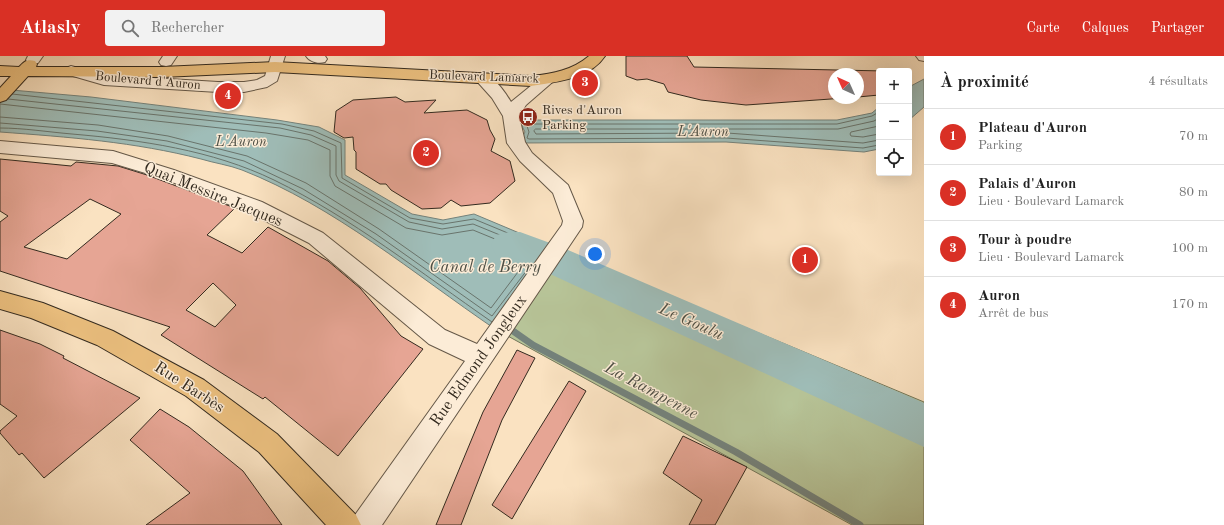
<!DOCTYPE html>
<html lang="fr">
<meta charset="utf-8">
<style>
body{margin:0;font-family:"Old Standard TT",serif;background:#f2f2f2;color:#222}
.controls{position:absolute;right:12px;top:12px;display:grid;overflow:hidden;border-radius:4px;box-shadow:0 4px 16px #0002}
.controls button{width:36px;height:36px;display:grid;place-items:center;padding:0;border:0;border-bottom:1px solid #e0e0e0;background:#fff;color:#222;font:20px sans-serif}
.compass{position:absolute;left:828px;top:12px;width:36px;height:36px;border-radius:50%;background:#fff;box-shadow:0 4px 16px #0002;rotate:315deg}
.you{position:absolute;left:595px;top:198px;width:14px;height:14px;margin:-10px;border:3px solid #fff;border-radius:50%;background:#1a73e8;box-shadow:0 0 0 6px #1a73e833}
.badge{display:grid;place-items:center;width:26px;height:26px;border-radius:50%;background:#d93025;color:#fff;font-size:13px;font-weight:700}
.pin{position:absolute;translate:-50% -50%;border:2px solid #fff;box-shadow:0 1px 4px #0006}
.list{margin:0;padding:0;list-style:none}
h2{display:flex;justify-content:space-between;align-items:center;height:52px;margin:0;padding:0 16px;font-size:17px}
h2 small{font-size:13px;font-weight:400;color:#767676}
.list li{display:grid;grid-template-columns:26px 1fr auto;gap:12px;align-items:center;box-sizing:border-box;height:56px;padding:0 16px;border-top:1px solid #e0e0e0}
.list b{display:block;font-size:15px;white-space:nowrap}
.list p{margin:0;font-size:13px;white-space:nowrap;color:#767676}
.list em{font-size:13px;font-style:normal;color:#767676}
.icon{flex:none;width:22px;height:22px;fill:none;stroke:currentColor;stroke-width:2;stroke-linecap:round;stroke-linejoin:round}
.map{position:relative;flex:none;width:924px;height:469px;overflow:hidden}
header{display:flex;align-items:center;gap:24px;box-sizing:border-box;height:56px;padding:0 20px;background:#d93025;color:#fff}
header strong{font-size:19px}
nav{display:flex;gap:22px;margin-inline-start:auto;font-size:14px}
.search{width:280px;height:36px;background:#f2f2f2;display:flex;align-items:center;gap:10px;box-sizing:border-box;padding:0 14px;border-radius:4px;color:#767676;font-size:15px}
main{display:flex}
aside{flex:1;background:#fff}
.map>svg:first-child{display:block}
.green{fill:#b7c498;stroke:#75775c}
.water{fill:#9fbdb8;stroke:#74827b}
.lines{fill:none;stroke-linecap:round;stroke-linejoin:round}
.shore{stroke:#69746c;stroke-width:1}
.stream-far1{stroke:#74827b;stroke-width:5.5}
.stream{stroke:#74827b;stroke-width:7}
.river{fill:#9fbdb8;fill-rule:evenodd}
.building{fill:#e6a594;stroke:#332a1f;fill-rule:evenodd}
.minor-casing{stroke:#655848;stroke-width:2}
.major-casing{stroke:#332a1f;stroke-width:2}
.minor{fill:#fcecd7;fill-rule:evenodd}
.major{fill:#edc180;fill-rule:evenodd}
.labels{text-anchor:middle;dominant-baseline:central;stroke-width:3;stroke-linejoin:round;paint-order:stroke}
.far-street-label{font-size:13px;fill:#332a1f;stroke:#fcecd7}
.far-poi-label{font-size:13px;fill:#332a1f;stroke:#fcecd7;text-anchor:start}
.far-water-label{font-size:14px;font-style:italic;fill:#4e4f45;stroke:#fcecd7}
.street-label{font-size:16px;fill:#332a1f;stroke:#fcecd7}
.water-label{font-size:17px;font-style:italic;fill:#4e4f45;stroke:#fcecd7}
</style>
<header>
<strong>Atlasly</strong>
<div class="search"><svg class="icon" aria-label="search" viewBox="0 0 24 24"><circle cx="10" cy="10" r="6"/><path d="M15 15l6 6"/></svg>Rechercher</div>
<nav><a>Carte</a><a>Calques</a><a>Partager</a></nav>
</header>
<main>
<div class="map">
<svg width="924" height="469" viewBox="0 0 924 469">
<rect width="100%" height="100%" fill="#fae2c1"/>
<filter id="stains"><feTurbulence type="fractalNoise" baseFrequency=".005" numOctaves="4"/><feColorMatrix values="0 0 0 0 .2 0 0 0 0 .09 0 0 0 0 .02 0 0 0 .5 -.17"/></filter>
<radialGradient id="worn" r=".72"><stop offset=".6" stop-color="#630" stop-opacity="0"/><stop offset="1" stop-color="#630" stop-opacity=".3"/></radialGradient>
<path class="green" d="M555 192 924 346V469H852L495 273Z"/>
<path class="water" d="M924 23V51L909 64V31Z
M0 33 91 41 277 64 319 71 345 84V119L412 158 443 164 474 158 555 192 495 273C414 218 334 150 242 114 229 109 214 107 201 103 135 86 68 81 0 76Z
M879 51V93L864 96 726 86 519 87 525 76 519 64H837L872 57Z"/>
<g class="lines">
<path class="shore" d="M12 38 282 68 314 75 341 87 342 122 410 162 443 168 474 163 544 192
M0 48 266 77 308 84 330 94V120L335 130 406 172 442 179 473 174 529 197 530 200 491 252 379 173 306 127 247 100 168 80 98 69 0 61
M879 56 872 60 837 68H529L527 70 529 76 527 82 529 83 726 82 863 92 879 89
M879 62 874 65 838 73H727L725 75 727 77 863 87 879 84
M0 67 97 75 167 85 244 105 303 133 376 178 492 260 540 197 539 195 473 168 442 173 409 166 339 125 336 119V90L311 79 280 72 8 43
M879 70 851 76 850 78 851 80 863 81 879 78
M0 72C24 72 48 76 72 78 141 84 212 94 274 124 352 162 421 217 492 266
M536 73H718L720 75 718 77 536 78 534 75Z"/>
<path class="stream-far1" d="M506 270 515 276"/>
<path class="stream" d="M513 275 533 289 736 396 860 469"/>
<path class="river" d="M509 176H520L561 191 924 347V391L535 211 516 203 496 199 491 189 496 179Z"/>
</g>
<path class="building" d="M626 0H687L694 11 885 15H879V39L858 41V18H834V42H845L746 49 701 44 668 36 664 28 647 23 637 24 626 20Z
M396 41 405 46 436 44 424 57 467 54 487 64 490 74 495 83 491 95 510 105 515 125 490 147 461 150 451 144 441 152 422 153 391 134 386 128H380L356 113V96L354 94 353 81 344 82 334 76 336 55 353 44Z
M0 103 71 110 76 106 118 110 147 119 235 152 207 179 242 197 268 171 328 205 360 232 401 280 423 293 338 400 265 341 263 343 161 279 170 271 0 215V166L8 160 0 155ZM90 143 121 158 67 203 24 191ZM213 227 236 249 215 271 186 254Z
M0 274 40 288 64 300 63 302 140 342 44 422 22 397 19 399 0 377V375L17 360 0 348Z
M517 294 535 302 502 364 461 469H436L483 356Z
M569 325 586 335 512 463 492 449Z
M160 353 189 371 243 415 282 469H146L190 437 130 384Z
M683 380 747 411 715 469H689L702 444 663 417Z"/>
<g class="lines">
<defs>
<path id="minor" d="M28 0H43L38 7 33 8 28 7 26 4Z
M163 0H177L171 9 166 10 161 9 159 6Z
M271 0H285L277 25 267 31 244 36H218L104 29 66 18 63 15 66 12 71 10 105 19 218 26H244L257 24 265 20Z
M306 0H325L327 3 325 6C318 8 310 6 306 0Z
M916 0H924V5L919 4Z
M482 17C494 20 505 36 511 46L543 20 548 18 553 20 556 23 526 49 519 60 525 86 532 97 568 129 583 165 582 171 382 469H350L355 459 465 305 429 288 309 187 248 156 162 122 112 107 0 97V85L113 95 174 114 262 146 323 177 445 274 477 288 562 169 563 165 553 137 520 105 507 87 503 60 492 42 474 22 477 19Z"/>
<path id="major" d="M589 0H605C590 23 556 26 531 30L275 16 162 21 28 20 6 44 0 46V32L11 20H0V10L19 11C25 5 27 3 35 5L37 8 36 11H162L275 6 531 20C552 18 573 14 589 0Z
M0 235 43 247 113 275 204 324 277 378 356 459 361 469H326L259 396 186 340 97 289 31 262 0 253Z"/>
</defs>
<use href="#minor" class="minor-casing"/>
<use href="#major" class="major-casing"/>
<use href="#minor" class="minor"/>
<use href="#major" class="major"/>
</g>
<defs>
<symbol id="bus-disc" viewBox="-11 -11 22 22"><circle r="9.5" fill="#8f2418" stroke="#fcecd7"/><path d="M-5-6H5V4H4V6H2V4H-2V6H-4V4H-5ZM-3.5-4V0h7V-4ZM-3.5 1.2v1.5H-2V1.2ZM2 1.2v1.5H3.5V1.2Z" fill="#fff"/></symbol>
</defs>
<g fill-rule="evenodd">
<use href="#bus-disc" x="517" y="50" width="22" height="22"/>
</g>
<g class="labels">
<g class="far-street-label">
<text transform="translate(484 21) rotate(2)">Boulevard Lamarck</text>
<text transform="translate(148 25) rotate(5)">Boulevard d'Auron</text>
</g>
<g class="far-poi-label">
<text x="542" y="54">Rives d'Auron<tspan x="542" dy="15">Parking</tspan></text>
</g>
<g class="far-water-label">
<text x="703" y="76">L'Auron</text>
<text x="241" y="86">L'Auron</text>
</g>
<g class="street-label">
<text transform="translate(213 139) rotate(22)">Quai Messire Jacques</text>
<text transform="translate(479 305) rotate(-55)">Rue Edmond Jongleux</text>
<text transform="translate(189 332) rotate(33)">Rue Barbès</text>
</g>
<g class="water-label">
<text x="485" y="211">Canal de Berry</text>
<text transform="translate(691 266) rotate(24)">Le Goulu</text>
<text transform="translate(651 335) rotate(28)">La Rampenne</text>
</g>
</g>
<rect width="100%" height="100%" filter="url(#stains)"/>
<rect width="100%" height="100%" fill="url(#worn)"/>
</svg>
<div class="controls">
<button>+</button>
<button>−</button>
<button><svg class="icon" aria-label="locate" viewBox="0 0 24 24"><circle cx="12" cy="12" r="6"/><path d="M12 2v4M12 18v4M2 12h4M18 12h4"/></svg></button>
</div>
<svg class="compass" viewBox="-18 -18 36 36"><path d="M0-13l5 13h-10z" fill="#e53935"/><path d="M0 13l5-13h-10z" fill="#767676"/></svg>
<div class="you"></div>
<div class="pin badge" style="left:805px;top:204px">1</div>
<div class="pin badge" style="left:426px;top:97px">2</div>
<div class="pin badge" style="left:585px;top:27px">3</div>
<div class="pin badge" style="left:228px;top:40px">4</div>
</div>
<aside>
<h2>À proximité<small>4 résultats</small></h2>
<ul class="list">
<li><span class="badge">1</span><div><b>Plateau d'Auron</b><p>Parking</p></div><em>70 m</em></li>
<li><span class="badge">2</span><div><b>Palais d'Auron</b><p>Lieu · Boulevard Lamarck</p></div><em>80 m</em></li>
<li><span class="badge">3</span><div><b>Tour à poudre</b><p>Lieu · Boulevard Lamarck</p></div><em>100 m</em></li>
<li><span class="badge">4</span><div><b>Auron</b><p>Arrêt de bus</p></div><em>170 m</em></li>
</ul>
</aside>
</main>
